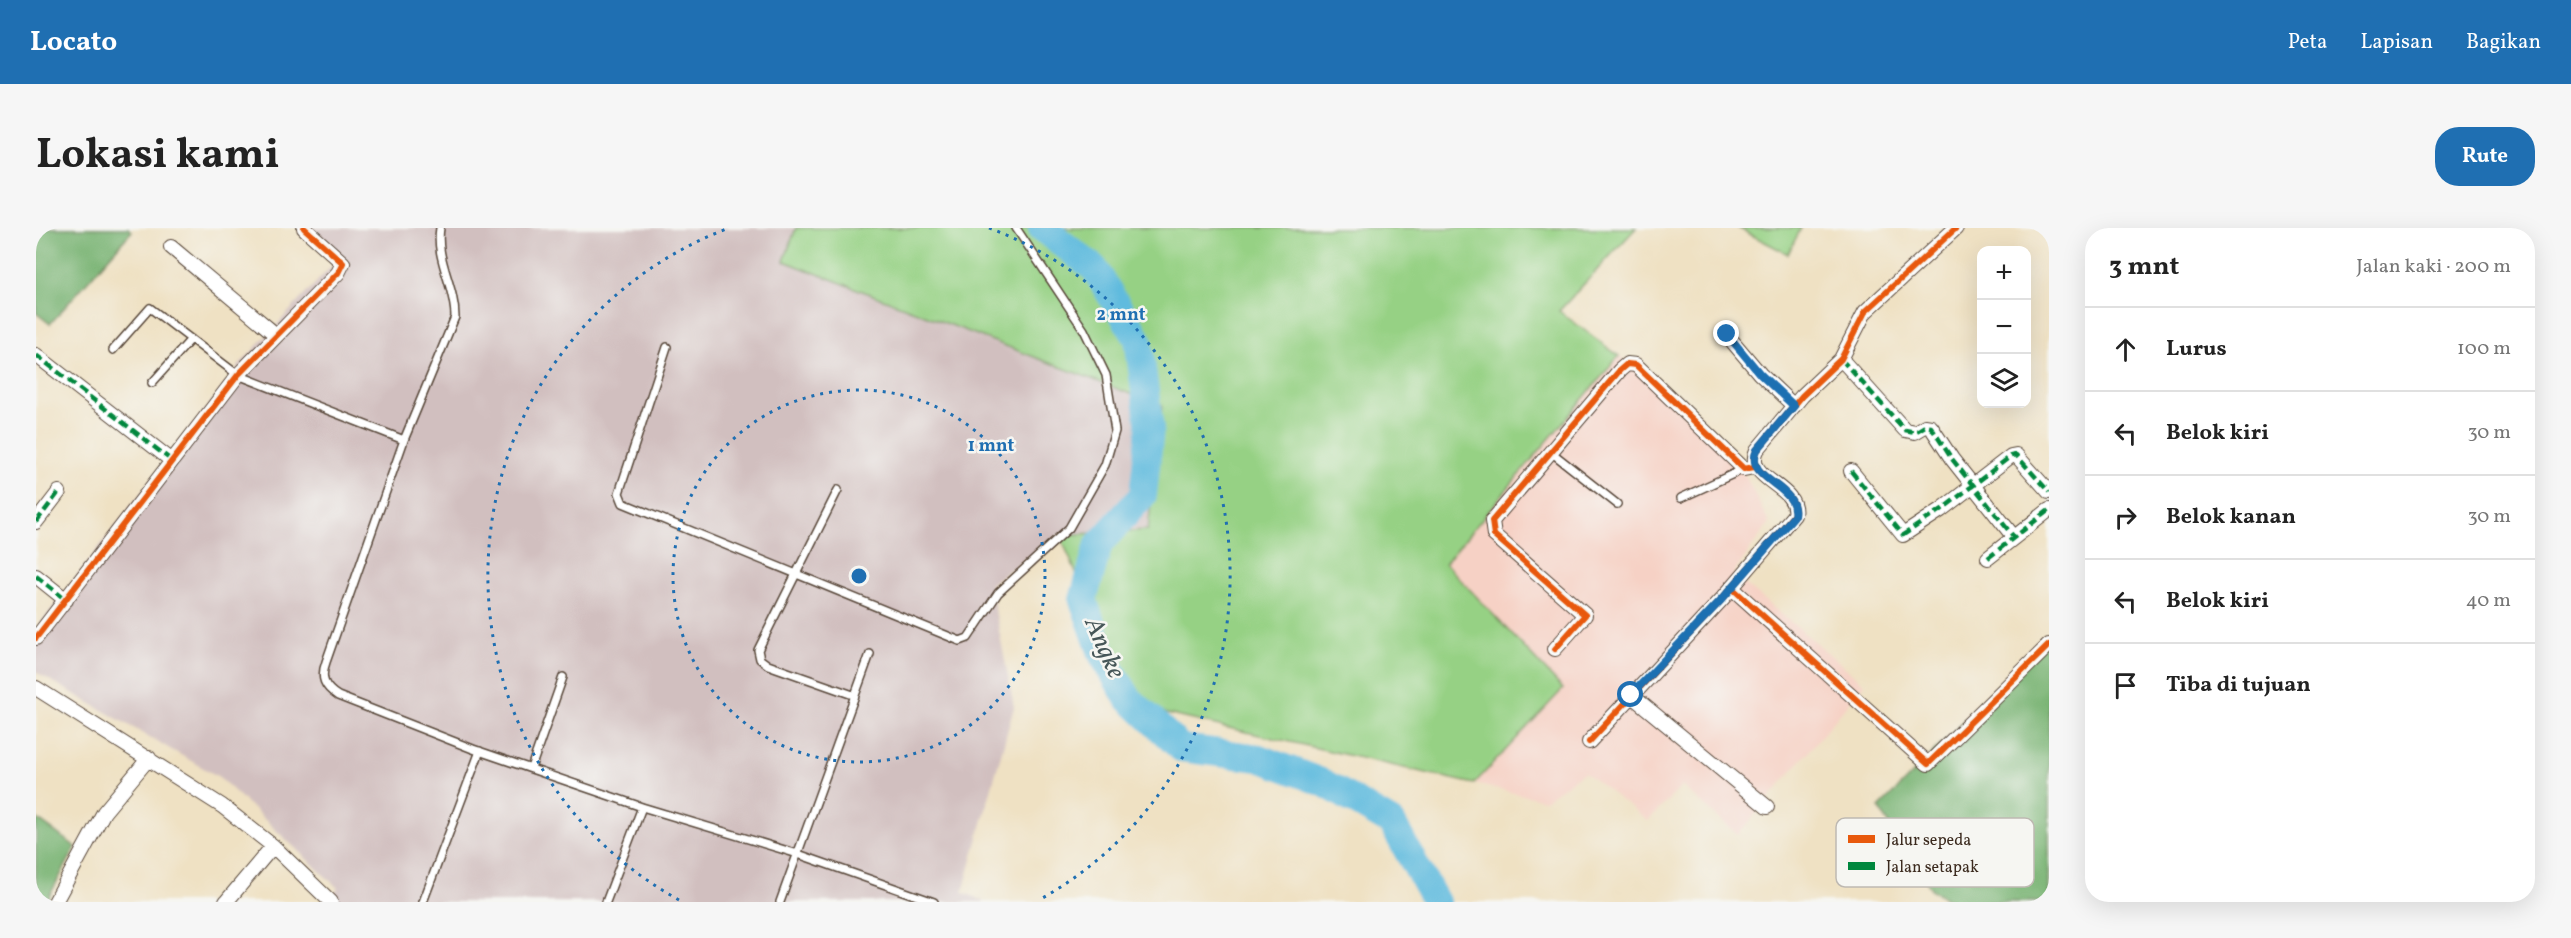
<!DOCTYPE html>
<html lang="id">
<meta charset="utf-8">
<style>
body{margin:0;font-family:Vollkorn,serif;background:#f6f6f6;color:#222}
.controls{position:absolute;right:18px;top:18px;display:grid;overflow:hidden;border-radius:12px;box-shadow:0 6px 24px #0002}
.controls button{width:54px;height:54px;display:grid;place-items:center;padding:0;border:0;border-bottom:2px solid #e0e0e0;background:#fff;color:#222;font:30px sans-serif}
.stop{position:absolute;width:18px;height:18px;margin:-14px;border:4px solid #1f6fb2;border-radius:50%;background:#fff}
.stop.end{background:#1f6fb2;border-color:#fff;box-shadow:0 2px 6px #0008}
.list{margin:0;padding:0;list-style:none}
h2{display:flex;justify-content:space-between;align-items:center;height:78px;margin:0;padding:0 24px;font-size:26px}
h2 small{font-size:20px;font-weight:400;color:#767676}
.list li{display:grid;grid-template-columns:39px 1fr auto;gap:18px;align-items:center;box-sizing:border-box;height:84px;padding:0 24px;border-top:2px solid #e0e0e0}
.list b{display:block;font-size:22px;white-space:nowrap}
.list em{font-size:20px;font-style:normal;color:#767676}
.icon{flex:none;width:33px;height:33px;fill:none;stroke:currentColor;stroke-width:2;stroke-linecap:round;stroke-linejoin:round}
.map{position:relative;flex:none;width:2013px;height:674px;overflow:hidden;border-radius:24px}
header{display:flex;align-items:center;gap:36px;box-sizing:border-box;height:84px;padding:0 30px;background:#1f6fb2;color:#fff}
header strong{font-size:28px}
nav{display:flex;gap:33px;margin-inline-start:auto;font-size:21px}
.intro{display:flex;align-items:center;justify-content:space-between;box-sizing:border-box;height:144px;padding:0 36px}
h1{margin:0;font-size:42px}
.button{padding:15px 27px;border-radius:24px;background:#1f6fb2;color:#fff;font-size:21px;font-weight:700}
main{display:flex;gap:36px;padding:0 36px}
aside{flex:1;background:#fff;border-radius:24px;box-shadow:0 6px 24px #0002}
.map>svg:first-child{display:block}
.built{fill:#f6d1c5}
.industrial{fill:#d1bfbf}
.green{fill:#96d184;stroke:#687e51;stroke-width:1.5}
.forest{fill:#78b372;stroke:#5a6e48;stroke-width:1.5}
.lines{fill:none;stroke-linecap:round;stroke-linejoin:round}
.river{stroke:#60bbde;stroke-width:28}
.service-casing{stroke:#564537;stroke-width:10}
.minor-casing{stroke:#564537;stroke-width:16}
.service{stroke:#fff;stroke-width:7}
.minor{stroke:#fff;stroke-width:14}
.quiet{stroke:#00873e;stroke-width:4.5;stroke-dasharray:9 4.5;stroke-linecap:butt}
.cycleway-casing{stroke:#f6f6f2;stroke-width:10}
.cycleway{stroke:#e8590c;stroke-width:6}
.route{stroke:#1f6fb2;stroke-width:8}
.ring{fill:none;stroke:#1f6fb2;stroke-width:3;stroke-dasharray:3 6}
.labels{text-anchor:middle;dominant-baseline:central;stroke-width:5;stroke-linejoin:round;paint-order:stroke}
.water-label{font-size:26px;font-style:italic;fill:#465658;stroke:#f6f6f2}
.key{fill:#f6f6f2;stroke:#beb9b2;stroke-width:1.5}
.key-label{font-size:16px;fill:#3b2a1e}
.centre{fill:#1f6fb2;stroke:#f6f6f2;stroke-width:3}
.ring-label{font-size:18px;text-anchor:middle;font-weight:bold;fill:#1f6fb2;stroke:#f6f6f2;stroke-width:5;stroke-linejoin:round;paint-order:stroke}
</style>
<header>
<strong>Locato</strong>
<nav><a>Peta</a><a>Lapisan</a><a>Bagikan</a></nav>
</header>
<div class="intro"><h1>Lokasi kami</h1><a class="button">Rute</a></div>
<main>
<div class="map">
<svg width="2013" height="674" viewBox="0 0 2013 674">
<rect width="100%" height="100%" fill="#f6f6f2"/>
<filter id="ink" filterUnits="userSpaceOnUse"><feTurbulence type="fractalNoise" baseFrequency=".0167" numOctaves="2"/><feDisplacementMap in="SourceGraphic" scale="12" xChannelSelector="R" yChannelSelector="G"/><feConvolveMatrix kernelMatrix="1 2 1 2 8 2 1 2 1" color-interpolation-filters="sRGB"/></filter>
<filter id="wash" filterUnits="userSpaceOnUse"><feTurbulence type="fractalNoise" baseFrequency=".008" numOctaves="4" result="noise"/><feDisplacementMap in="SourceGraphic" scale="24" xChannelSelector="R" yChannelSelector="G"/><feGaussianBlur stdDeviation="1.35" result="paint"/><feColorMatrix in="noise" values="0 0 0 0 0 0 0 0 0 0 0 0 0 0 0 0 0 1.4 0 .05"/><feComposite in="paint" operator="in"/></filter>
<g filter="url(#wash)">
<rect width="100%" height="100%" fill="#efe1c3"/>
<path class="built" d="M1583 128 1704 237 1733 295 1697 346 1829 456 1702 607 1646 558 1612 593 1548 544 1509 572 1438 556 1527 461 1409 335Z"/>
<path class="industrial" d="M270 0H760L749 33 1126 178 1112 302 1024 307 954 356 978 479 927 664 949 674H293L302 660 183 549 0 444V401L206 134 305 28Z"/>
<path class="green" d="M760 0H1600L1523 83 1583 128 1409 335 1527 461 1438 556 1096 478 1024 307 1112 302 1126 178 748 33Z
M1702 0H1765L1752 26Z"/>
<path class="forest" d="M0 0H92L96 3 14 96 0 85Z
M2013 406V674H1917L1896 662 1843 580Z
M0 590 40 619 10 674H0Z"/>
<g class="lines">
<path class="river" d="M1006 0 1058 40 1102 111 1114 201 1107 267 1063 316 1047 372 1067 428 1092 470 1145 520 1223 530 1288 555 1356 595 1400 674"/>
</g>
</g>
<g filter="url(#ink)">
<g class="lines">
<defs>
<path id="service" d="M404 0C399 31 419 58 419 89L368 212 290 434C284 450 288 459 302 468L437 521 606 579 762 626 898 674
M631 119 583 265 587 275 924 413 932 410 962 365 1033 300 1069 237 1079 203 1070 147 1048 102 980 0
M77 122 114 80 202 147 368 212
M116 155 155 111
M1515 224 1581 276
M802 262 722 422 724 431 732 437 817 467
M1645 270 1708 241
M495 540 527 449
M387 674 444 523
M570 674 606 579
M744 674 834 426"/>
<path id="minor" d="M135 19 240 107
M1691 107 1724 146 1758 178
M0 127 135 232
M1805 131 1869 202 1879 204 1889 198 1895 199 1916 231 1977 308
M1815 243 1867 307 1905 282 1975 228 1980 227 2013 264
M0 294 23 264
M1952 330 2013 282
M0 348 30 372
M1696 360 1892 536 2013 417
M0 410 202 147 302 45 307 35 268 0
M1519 421 1549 387 1458 307 1456 293 1584 142 1591 136 1600 137 1708 241 1718 239
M0 460 186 578 237 618 295 674
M1595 467 1731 579
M1553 514 1687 370 1758 287C1764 257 1707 252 1721 222L1766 168 1805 131 1829 84 1920 0
M19 674 68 584 113 530
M190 674 237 618"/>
</defs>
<use href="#service" class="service-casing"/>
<use href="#minor" class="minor-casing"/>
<use href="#service" class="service"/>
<use href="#minor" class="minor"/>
<path class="quiet" d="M0 127 135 232
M1805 131 1869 202 1879 204 1889 198 1895 199 1916 231 1977 308
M1815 243 1867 307 1905 282 1975 228 1980 227 2013 264
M0 294 23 264
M1952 330 2013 282
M0 348 30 372"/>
<defs>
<path id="cycleway" d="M1696 360 1892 536 2013 417
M0 410 202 147 302 45 307 35 268 0
M1519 421 1549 387 1458 307 1456 293 1584 142 1591 136 1600 137 1708 241 1718 239
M1553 514 1687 370 1758 287C1764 257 1707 252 1721 222L1766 168 1805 131 1829 84 1920 0"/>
</defs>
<use href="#cycleway" class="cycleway-casing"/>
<use href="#cycleway" class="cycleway"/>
</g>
</g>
<g class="lines" filter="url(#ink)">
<path class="route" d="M1595 467 1687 370 1758 288C1764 257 1707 252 1721 222L1758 178 1724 146 1691 106"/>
</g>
<g class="ring">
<circle cx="823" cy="348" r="186"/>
<path d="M643 672A371 371 0 0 1 693 0M953 0A371 371 0 0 1 1003 672"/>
</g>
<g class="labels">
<g class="water-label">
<text transform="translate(1068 420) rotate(66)">Angke</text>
</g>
</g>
<rect x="1800" y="590" width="198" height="69" rx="9" class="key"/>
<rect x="1812" y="607" width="27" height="8" fill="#e8590c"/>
<rect x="1812" y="634" width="27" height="8" fill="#00873e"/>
<g class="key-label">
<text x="1850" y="617">Jalur sepeda</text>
<text x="1850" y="644">Jalan setapak</text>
</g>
<circle cx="823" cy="348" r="9" class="centre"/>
<g class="ring-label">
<text x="1085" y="92">2 mnt</text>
<text x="955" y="223">1 mnt</text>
</g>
</svg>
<div class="controls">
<button>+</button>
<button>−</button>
<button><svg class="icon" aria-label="layers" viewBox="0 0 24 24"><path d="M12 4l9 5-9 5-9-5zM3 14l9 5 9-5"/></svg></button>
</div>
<div class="stop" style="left:1595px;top:467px"></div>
<div class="stop end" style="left:1691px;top:106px"></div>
</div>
<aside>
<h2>3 mnt<small>Jalan kaki · 200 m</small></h2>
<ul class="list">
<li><svg class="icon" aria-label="ahead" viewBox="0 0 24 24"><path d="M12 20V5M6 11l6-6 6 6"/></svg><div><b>Lurus</b></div><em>100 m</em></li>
<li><svg class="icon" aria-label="left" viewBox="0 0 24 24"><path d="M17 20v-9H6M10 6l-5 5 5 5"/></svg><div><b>Belok kiri</b></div><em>30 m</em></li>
<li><svg class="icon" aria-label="right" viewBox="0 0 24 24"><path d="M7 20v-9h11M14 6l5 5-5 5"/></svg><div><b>Belok kanan</b></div><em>30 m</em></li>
<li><svg class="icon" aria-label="left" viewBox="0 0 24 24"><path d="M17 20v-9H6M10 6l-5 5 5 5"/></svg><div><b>Belok kiri</b></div><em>40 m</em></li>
<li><svg class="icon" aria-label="arrive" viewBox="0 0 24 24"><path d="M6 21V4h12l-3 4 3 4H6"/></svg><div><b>Tiba di tujuan</b></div></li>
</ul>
</aside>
</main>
